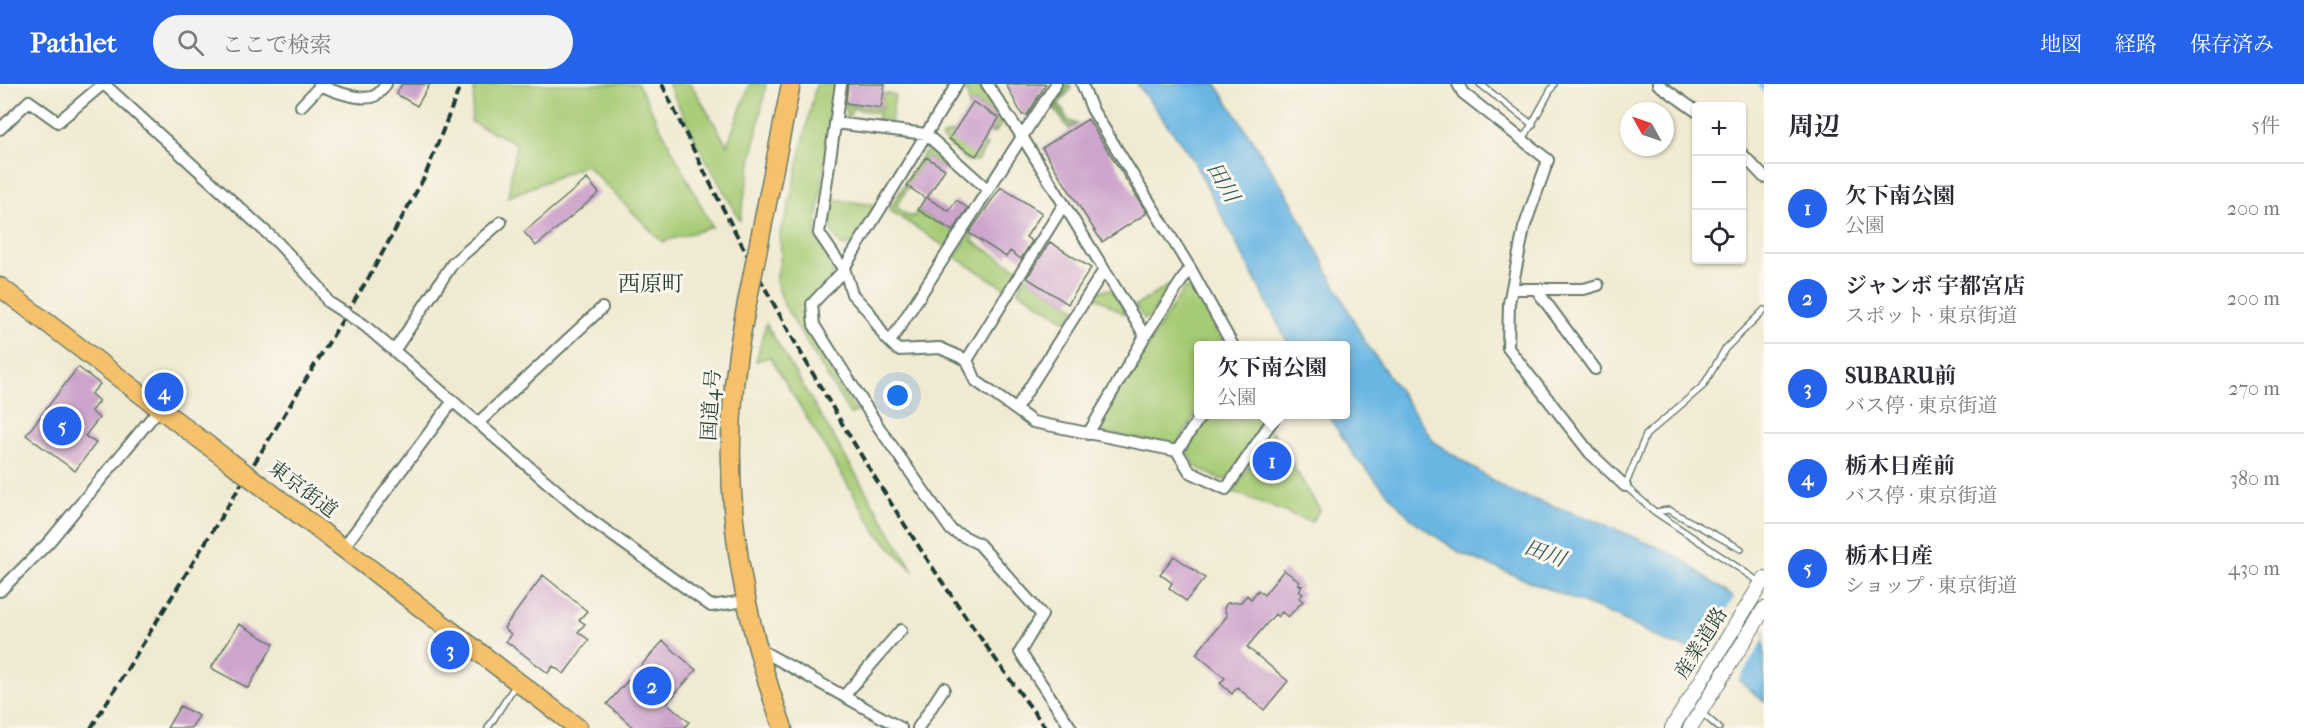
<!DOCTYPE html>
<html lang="ja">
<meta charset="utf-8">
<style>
body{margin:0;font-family:"IM FELL French Canon","Noto Serif JP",serif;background:#f2f2f3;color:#2b2b33}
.controls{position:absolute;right:18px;top:18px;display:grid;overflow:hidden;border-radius:6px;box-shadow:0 2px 4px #0004}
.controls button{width:54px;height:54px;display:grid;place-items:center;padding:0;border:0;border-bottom:2px solid #e1e1e2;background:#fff;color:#2b2b33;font:30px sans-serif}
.compass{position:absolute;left:1620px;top:18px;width:54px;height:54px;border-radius:50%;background:#fff;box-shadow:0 2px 4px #0004;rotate:310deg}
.you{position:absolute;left:898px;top:312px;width:21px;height:21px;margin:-15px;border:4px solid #fff;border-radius:50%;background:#1a73e8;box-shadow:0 0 0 9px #1a73e833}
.badge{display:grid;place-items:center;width:39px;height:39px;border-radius:50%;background:#2563eb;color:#fff;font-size:20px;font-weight:700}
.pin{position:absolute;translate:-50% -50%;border:3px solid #fff;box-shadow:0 2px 6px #0006}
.popup{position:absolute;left:1194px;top:257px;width:156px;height:78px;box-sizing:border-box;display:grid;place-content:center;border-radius:6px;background:#fff;filter:drop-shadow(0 2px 4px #0005);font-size:20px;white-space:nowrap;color:#7c7c81}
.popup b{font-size:22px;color:#2b2b33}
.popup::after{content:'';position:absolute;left:50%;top:100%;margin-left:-12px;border:12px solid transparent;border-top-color:#fff}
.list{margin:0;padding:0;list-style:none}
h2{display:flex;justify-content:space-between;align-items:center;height:78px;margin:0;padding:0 24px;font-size:26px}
h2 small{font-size:20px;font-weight:400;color:#7c7c81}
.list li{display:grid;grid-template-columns:39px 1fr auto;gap:18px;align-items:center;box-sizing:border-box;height:90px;padding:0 24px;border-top:2px solid #e1e1e2}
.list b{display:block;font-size:22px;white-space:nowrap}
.list p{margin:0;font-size:20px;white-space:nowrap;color:#7c7c81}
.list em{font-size:20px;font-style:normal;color:#7c7c81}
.icon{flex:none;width:33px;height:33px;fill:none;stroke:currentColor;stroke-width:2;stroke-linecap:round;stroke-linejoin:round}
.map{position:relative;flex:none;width:1764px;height:644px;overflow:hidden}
header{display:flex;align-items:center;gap:36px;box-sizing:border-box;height:84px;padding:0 30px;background:#2563eb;color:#fff}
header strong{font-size:28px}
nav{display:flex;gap:33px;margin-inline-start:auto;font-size:21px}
.search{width:420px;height:54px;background:#f2f2f3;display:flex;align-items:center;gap:15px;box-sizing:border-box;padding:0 21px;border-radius:33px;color:#7c7c81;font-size:22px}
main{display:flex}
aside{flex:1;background:#fff}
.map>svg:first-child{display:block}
.green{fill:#a6cb75;stroke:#628454;stroke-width:1.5}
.forest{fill:#84af66;stroke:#52764d;stroke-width:1.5}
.water{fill:#69b6e3;stroke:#447a8c;stroke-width:1.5}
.pier{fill:#f0ead2}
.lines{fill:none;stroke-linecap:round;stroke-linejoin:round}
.stream{stroke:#69b6e3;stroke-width:4}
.building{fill:#cda4cc}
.service-casing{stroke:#687a6b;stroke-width:8}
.minor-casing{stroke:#687a6b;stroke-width:14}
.tertiary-casing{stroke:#687a6b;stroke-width:16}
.trunk-casing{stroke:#687a6b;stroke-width:21}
.service{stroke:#fff;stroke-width:5}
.minor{stroke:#fff;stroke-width:10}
.tertiary{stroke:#fff;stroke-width:14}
.trunk{stroke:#f5c16b;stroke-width:18}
.rail{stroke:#1f3d34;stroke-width:4;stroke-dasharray:9 4.5;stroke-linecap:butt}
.minor-bridge-casing{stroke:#687a6b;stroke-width:14;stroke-linecap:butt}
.trunk-bridge-casing{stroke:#687a6b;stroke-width:21;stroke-linecap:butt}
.minor-bridge{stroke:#fff;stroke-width:10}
.trunk-bridge{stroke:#f5c16b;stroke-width:18}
.labels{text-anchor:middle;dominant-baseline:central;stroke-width:6;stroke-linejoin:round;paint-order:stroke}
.street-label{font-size:20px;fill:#1f3d34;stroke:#fbf7ec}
.water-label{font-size:21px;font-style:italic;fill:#325b60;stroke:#fbf7ec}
.quarter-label{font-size:22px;fill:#1f3d34;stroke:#fbf7ec}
</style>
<header>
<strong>Pathlet</strong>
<div class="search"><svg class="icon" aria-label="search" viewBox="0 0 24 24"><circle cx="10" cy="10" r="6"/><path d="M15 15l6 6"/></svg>ここで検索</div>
<nav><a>地図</a><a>経路</a><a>保存済み</a></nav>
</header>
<main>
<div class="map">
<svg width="1764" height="644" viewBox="0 0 1764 644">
<rect width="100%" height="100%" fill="#fbf7ec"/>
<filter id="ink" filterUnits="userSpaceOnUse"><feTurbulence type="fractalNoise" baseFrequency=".0167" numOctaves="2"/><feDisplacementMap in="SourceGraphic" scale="12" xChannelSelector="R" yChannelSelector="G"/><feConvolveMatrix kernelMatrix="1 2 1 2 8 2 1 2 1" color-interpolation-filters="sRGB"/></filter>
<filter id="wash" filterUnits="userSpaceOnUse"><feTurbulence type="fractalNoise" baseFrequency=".008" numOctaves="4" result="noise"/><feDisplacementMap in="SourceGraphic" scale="24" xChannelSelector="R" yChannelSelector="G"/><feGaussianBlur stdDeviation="1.35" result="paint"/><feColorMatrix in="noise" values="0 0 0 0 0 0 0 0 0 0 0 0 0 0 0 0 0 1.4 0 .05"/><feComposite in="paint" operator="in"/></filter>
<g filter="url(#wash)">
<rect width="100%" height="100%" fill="#f0ead2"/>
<path class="green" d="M475 0H638L712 143 662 158 586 81 508 113 516 59 471 38Z
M668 0H691L727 61 750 0H766L740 136 699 63Z
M816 0H836L815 152 838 186 810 216 808 239 842 306 857 328 850 330 784 221 776 197 781 172 780 148 787 130Z
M967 0H978L1004 36 996 48 991 49 999 34 974 18 969 24 968 11 964 5Z
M884 9 895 11 891 38 877 37 878 29 852 24 850 32 846 33 845 20 881 24Z
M955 47 987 61 977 77H967L942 55V52Z
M936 64 976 100V103L926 73 896 123 908 132H914L918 126 954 148 956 149 947 164 889 126 924 69Z
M831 115 876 121 853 160 843 162C827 148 830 135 831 115Z
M986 125 988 129 972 157 1018 185 1006 205 955 173Z
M1026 193 1076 225 1067 238 1017 206Z
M1174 198 1151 233 1144 235 1135 222Z
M1184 204 1195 205 1224 261 1198 262V327L1179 358 1173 361 1101 348 1098 340Z
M1111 205 1124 225V230L1096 213 1100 207Z
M766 240 914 488 877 449 770 273 756 277Z
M1208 331H1263L1265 341 1230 394 1223 396C1204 387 1190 386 1187 363Z
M1272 347 1320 426 1311 438 1233 408Z"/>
<path class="forest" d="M1064 0H1070L1071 5 1059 19 1068 36 1077 40 1069 45 1052 22 1057 9Z"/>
<path class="water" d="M1137 0H1216L1289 113 1364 256 1435 359 1509 407 1597 437 1677 472 1731 512 1764 545V618L1707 568 1670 560 1620 534 1462 470 1411 435 1355 373 1328 331 1346 330V262L1289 261 1192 74Z"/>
<path class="pier" d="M1735 512 1764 541V555L1738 597 1706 571 1700 569Z"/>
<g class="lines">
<path class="stream" d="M1760 0 1764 6"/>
</g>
<g id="blocks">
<path class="building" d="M402 0H430L417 22 396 10Z
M848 0H885L881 24 846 19Z
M1006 0H1046L1027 31H1022Z
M973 18 999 34 976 72 949 55Z
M1088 35 1147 129 1102 158 1042 64Z
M926 73 945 85 927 114 949 127 956 116 968 124 953 147 918 126 925 114 907 102Z
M587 95 599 109 536 162 524 148Z
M1001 103 1042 129 1026 153 1032 157 1021 175 1010 167 1006 173 969 149Z
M1050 158 1091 184 1068 220 1027 194Z
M78 283 100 300 91 310 99 317 91 327 99 334 85 352 96 359 75 387 26 351Z
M1174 472 1205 494 1186 517 1169 504 1172 499 1160 490Z
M1284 486 1300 498 1298 500 1302 502 1299 507 1303 510 1299 514 1303 517 1288 533 1282 528 1278 533 1275 530 1247 563 1288 597 1264 626 1237 603 1232 610 1220 599 1225 594 1196 570 1227 532 1224 524 1227 519 1241 518 1247 511 1251 515 1258 506 1264 511Z
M543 491 587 527 579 536 585 540 578 548 589 556 564 590 553 582 548 589 506 557 511 550 504 544Z
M239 540 274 560 248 604 211 584Z
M663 557 696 586 667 619 689 638 684 644H634L607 620Z
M180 622 199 632 191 644H167Z"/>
</g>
</g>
<g filter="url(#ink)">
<use href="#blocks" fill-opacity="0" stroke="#687a6b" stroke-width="1.5"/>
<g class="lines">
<defs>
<path id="service" d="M1480 0 1533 41
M1523 56 1554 0
M1655 428 1669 426 1741 465
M1761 499 1655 428 1625 402 1646 351 1703 302 1725 265 1764 226
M1702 629 1719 644
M488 644 516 600"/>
<path id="minor" d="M104 0 278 159 319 203 328 218
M319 0C331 7 358 16 372 13 378 11 383 5 386 0
M841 0 819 149 844 186 812 220 814 241 880 345 951 446 979 460 1042 531 1020 568 1071 644
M957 0 844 184 852 210 870 229 884 252 898 266 940 264 967 276 976 297 1033 338 1177 367 1190 388 1226 405 1274 334 1272 330
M987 0 1023 54 1145 252
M1082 0 1092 25 1190 184 1233 262
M1458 0 1463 9 1548 76 1524 144 1509 219 1508 264 1590 369 1625 402
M1658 0 1696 27
M301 22 321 1
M835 39 926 50 987 105
M0 45 29 17 58 38 103 0
M1742 70 1764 93
M1512 205H1584L1598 201
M1536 205 1595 285
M364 241 591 436 711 522 745 517
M890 258 1056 0
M394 267 453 179 501 138
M967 276 1064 120
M1016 325 1104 186
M479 338 602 224
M1088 350 1145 252 1190 184
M1177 367 1202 330
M343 464 453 317
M0 507 49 458 159 325
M757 564 901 644
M844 612 901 546
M918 644 944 604"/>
<path id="tertiary" d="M1672 644 1764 495
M1690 644 1764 525"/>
<path id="trunk" d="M760 154 791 0
M0 203 230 378
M744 234C716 376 734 509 783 644
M262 402 578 644"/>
</defs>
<use href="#service" class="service-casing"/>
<use href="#minor" class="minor-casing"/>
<use href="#tertiary" class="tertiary-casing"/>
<use href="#trunk" class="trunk-casing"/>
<use href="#service" class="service"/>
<use href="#minor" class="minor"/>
<use href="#tertiary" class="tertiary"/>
<use href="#trunk" class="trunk"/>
<path class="rail" d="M662 0C766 222 898 448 1046 644
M91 644 369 193 425 92 461 0"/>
<defs>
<path id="minor-bridge" d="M328 218 364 241"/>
<path id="trunk-bridge" d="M744 234 760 154
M230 378 262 402"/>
</defs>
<use href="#minor-bridge" class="minor-bridge-casing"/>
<use href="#trunk-bridge" class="trunk-bridge-casing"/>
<use href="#minor-bridge" class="minor-bridge"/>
<use href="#trunk-bridge" class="trunk-bridge"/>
</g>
</g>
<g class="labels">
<g class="street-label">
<text transform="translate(711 321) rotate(-86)">国道4号</text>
<text transform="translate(303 405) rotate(37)">東京街道</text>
<text transform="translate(1701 559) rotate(-58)">産業道路</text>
</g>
<g class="water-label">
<text transform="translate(1223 98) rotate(60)">田川</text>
<text transform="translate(1545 469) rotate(20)">田川</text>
</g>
<g class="quarter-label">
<text x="651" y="200">西原町</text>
</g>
</g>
</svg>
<div class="controls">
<button>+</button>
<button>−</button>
<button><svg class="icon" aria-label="locate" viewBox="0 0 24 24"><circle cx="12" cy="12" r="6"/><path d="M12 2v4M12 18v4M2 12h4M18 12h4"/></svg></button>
</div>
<svg class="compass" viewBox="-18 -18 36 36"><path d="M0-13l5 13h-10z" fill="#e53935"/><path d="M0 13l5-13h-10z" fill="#7c7c81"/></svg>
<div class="you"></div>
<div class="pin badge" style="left:1272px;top:377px">1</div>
<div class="popup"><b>欠下南公園</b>公園</div>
<div class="pin badge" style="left:652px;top:602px">2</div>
<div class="pin badge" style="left:450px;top:566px">3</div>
<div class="pin badge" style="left:164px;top:308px">4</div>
<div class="pin badge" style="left:62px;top:342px">5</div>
</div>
<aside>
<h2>周辺<small>5件</small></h2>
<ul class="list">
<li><span class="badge">1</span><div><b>欠下南公園</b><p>公園</p></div><em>200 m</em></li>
<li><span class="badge">2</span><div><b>ジャンボ 宇都宮店</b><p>スポット · 東京街道</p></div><em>200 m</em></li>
<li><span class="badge">3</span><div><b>SUBARU前</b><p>バス停 · 東京街道</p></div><em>270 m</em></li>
<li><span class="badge">4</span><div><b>栃木日産前</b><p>バス停 · 東京街道</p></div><em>380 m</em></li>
<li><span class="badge">5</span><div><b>栃木日産</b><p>ショップ · 東京街道</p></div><em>430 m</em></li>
</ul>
</aside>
</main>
